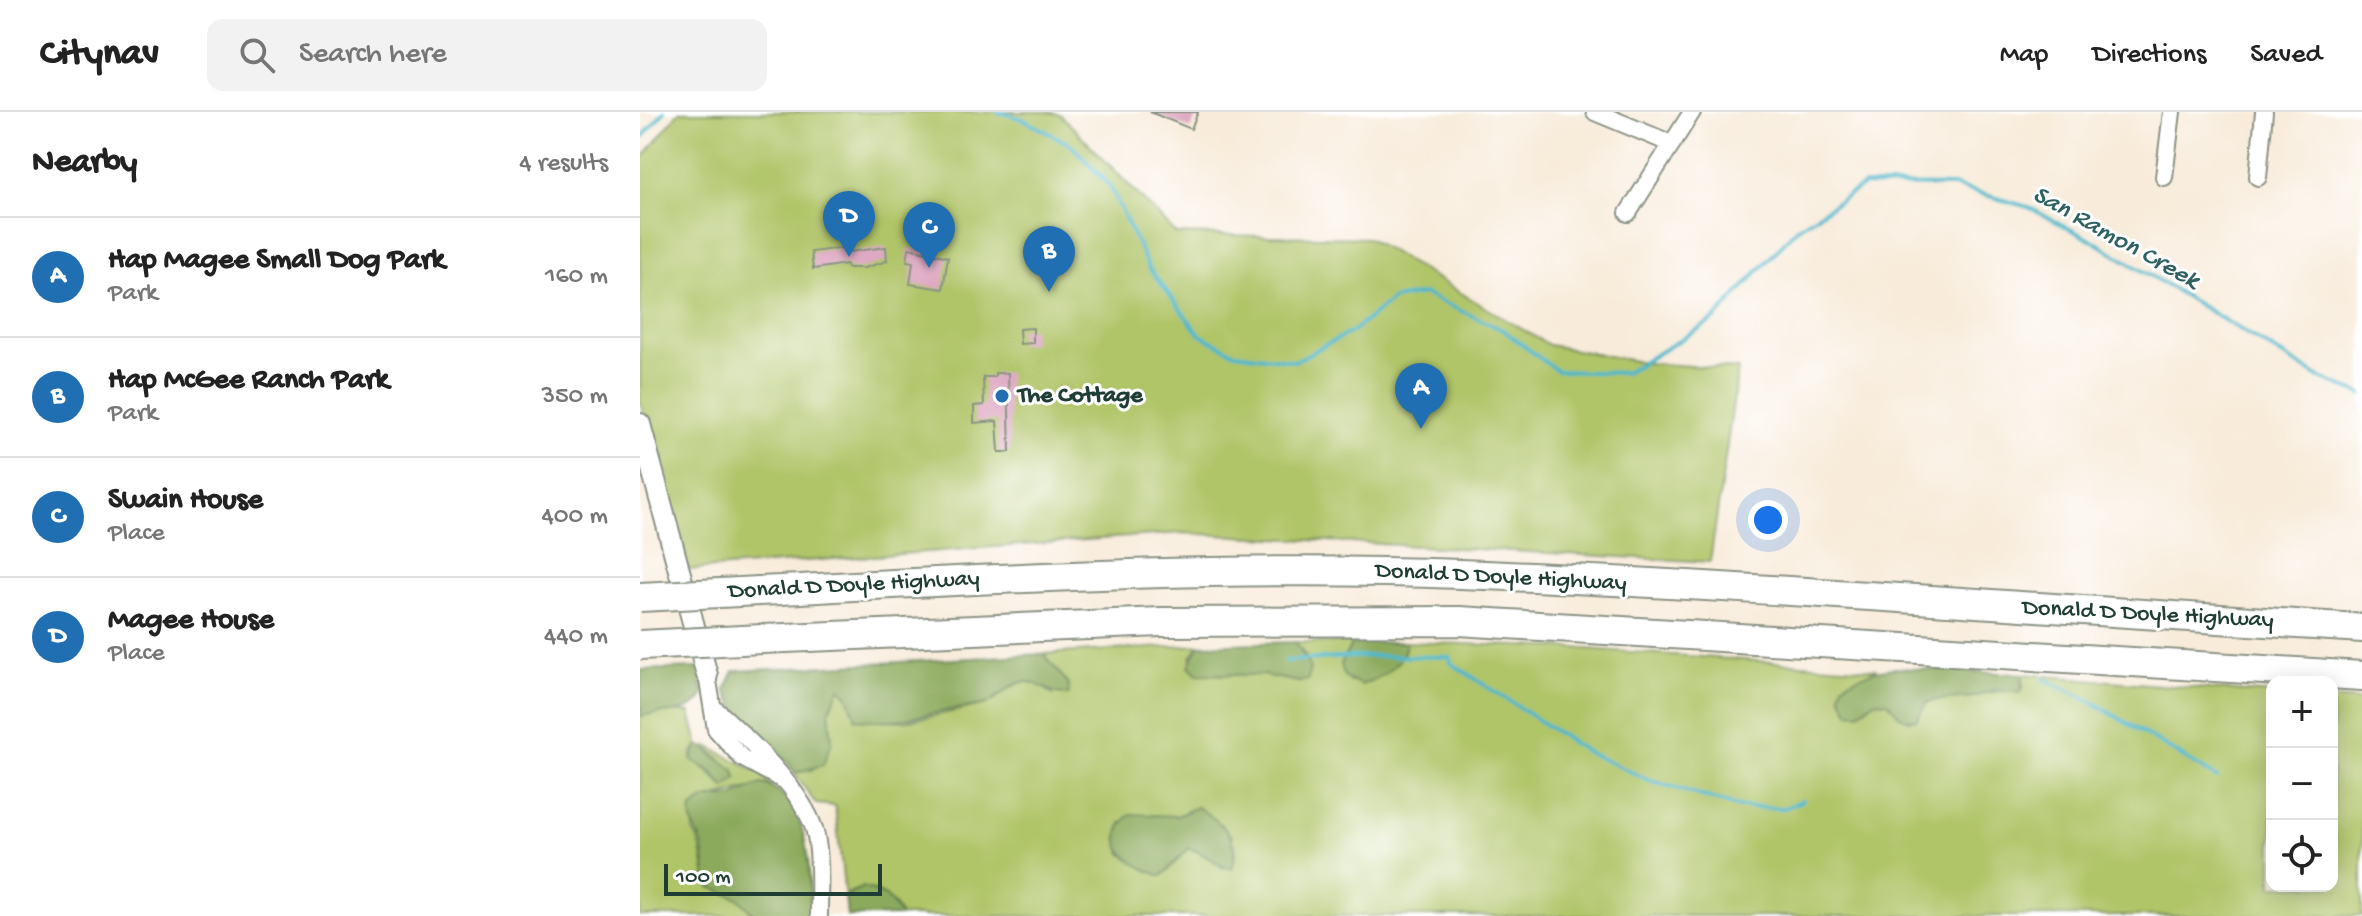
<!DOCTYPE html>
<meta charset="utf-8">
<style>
body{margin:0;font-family:"Gochi Hand",sans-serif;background:#f2f2f2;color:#222}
.controls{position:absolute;right:24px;bottom:24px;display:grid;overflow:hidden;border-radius:16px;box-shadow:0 4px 20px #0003}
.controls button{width:72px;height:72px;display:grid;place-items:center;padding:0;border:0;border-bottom:2px solid #e0e0e0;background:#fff;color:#222;font:40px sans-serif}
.scale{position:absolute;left:24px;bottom:20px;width:218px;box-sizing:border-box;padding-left:8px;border:4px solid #1f3d34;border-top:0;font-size:22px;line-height:28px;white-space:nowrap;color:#1f3d34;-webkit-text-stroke:6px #fff;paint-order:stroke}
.you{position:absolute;left:1128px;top:408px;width:28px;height:28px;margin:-20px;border:6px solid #fff;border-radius:50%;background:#1a73e8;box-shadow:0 0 0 12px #1a73e833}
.badge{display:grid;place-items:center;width:52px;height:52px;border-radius:50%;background:#1f6fb2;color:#fff;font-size:26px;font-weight:700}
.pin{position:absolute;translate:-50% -66px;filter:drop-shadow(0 2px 4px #0008)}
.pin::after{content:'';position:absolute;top:42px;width:28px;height:24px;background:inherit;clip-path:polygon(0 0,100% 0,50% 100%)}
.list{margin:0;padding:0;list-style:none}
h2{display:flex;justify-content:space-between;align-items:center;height:104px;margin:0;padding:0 32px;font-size:34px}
h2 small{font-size:26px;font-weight:400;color:#767676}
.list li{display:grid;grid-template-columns:52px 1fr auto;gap:24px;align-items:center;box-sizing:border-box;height:120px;padding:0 32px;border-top:2px solid #e0e0e0}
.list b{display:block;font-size:30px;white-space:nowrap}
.list p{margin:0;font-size:26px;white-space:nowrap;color:#767676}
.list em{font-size:26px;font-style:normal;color:#767676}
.icon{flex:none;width:44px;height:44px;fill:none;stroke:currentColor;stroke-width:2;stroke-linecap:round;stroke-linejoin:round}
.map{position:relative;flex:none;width:1722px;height:804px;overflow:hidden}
header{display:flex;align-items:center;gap:48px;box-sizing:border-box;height:112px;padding:0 40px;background:#fff;border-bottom:2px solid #e0e0e0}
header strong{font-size:38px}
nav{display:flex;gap:44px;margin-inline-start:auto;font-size:28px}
.search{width:560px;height:72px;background:#f2f2f2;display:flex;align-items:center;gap:20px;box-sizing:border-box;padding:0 28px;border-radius:16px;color:#767676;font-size:30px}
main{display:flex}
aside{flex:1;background:#fff}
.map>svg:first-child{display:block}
.green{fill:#b0c468;stroke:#68804e;stroke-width:2;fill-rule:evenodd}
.forest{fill:#8caa5c;stroke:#567448;stroke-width:2}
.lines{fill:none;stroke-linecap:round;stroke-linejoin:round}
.stream{stroke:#4eb8cb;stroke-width:4}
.building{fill:#dea9c3}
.minor-casing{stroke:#8c9486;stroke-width:20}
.tertiary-casing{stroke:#8c9486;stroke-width:24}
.motorway-casing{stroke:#8c9486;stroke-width:32}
.minor{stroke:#fff;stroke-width:16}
.tertiary{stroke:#fff;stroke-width:20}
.motorway{stroke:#fff;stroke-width:28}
.motorway-bridge-casing{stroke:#8c9486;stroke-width:32;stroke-linecap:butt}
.motorway-bridge{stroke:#fff;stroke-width:28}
.poi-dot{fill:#1f6fb2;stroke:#fff;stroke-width:3}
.labels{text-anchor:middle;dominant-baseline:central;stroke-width:6;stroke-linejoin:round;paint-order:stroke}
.poi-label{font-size:24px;font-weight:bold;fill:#1f3d34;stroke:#fff;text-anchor:start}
.street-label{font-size:24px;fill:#1f3d34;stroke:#fff}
.water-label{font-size:26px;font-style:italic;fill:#2d6261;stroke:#fff}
</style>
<header>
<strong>Citynav</strong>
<div class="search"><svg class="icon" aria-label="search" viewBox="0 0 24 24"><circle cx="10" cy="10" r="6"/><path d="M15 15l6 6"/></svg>Search here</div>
<nav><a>Map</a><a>Directions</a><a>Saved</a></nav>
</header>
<main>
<aside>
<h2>Nearby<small>4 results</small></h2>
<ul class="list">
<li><span class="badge">A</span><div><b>Hap Magee Small Dog Park</b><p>Park</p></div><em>160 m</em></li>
<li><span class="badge">B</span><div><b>Hap McGee Ranch Park</b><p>Park</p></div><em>350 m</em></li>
<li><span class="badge">C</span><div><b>Swain House</b><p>Place</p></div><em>400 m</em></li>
<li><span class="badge">D</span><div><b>Magee House</b><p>Place</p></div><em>440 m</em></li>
</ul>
</aside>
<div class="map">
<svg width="1722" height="804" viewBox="0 0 1722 804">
<rect width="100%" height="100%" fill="#fff"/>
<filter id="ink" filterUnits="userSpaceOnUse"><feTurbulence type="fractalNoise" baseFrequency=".0125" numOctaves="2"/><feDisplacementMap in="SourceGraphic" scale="16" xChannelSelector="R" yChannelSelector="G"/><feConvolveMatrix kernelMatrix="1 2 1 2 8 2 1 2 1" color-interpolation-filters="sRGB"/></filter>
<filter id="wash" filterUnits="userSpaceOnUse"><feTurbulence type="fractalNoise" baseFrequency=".006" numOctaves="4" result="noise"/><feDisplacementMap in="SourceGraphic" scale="32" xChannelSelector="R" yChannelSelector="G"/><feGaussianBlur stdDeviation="1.8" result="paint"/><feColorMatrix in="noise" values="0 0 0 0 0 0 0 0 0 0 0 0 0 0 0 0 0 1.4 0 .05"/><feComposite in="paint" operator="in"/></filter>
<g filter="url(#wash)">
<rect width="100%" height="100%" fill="#f8ebd9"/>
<path class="green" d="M39 0H408L421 3 536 122 728 126 909 233 1006 251 1098 257 1070 450 541 421 48 458 0 289V49Z
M655 530 712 531 701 552 710 570 732 569C745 554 764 555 766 530L933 536 1235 557 1222 567 1210 569 1219 601 1235 589 1248 590 1258 603 1270 608C1275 602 1281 594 1288 590 1299 584 1367 579 1383 577V562L1632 582V774H1692V586L1722 588V804H261C251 782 226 767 205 784L195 694 176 692 154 661 172 658 192 630 189 599 200 576 208 584 216 607 265 609 288 605 347 592 363 579 383 569 399 572 413 583 414 555 403 542 559 533 551 545 557 562 623 563 659 570 666 545ZM557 695 592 724 583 756 568 742 548 736 522 764 482 742 478 727 481 711 537 704Z
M23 598 50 601 58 632 51 643 85 676 94 659 66 635 68 634 120 661 130 673C120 671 82 685 65 687L53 719C66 737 60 756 70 775L98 786 116 804H0V603Z"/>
<path class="forest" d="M655 530 670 554 668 568 659 570 623 563 557 562 549 554 559 533Z
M766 530C764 553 740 566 721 573L704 564 701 552 712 531Z
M403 542 428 571 429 583C409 583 397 568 383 570 368 572 359 588 346 592 337 595 324 595 315 597 273 605 261 611 216 607L208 584 200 576 189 599 192 630 183 653 154 661C148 648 143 647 132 640 119 630 92 594 85 578L94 559Z
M58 556 64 581C55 605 21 598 1 604L0 558Z
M1255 556 1383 562 1381 580 1357 577 1334 585 1295 588 1286 591 1277 607C1263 610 1255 600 1248 590L1235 589 1219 601 1209 600 1200 582 1203 572C1219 564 1237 557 1255 556Z
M58 632 94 658 97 666 85 676 72 660 52 648Z
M121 672C171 680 171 766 170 804H116L98 786 70 775C63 761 66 746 62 732 57 717 49 714 52 696L65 687 93 684Z
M557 695C582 710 602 727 592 757 579 755 565 741 549 736L522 764C493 754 459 733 490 702L537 704Z
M223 775 246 784 261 804H207L205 784Z"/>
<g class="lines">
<path class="stream" d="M358 0 383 7 431 33 470 74 508 155 560 223 595 241 655 249 713 219 753 187 784 182 863 218 917 259 985 261 1075 207 1156 117 1224 73 1314 74 1388 95 1455 130 1680 266 1722 282
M0 28 24 0
M646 549 730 544 810 545 811 551 947 640 1009 668 1100 695 1145 696 1163 688
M1405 567 1454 591 1577 666"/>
</g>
<g id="blocks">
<path class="building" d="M510 0H558L551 17Z
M209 135 210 140 246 135 247 149 224 156H207L206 152 173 157 171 140Z
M269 136 308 145 303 177 270 172 273 150 267 149Z
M393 216V231L380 232 379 217Z
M355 261H368L370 340H359L357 309 334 311V294L344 293 343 265H355Z"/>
</g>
</g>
<g filter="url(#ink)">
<use href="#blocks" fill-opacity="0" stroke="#8c9486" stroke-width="2"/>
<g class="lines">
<defs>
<path id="minor" d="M955 0 1032 32
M1524 65 1532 0
M1618 65 1624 0
M988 101 1052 0
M67 563 76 617 102 646 141 667
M74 596C106 624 168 683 176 724 181 750 179 778 179 804"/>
<path id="tertiary" d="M0 312 67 563"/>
<path id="motorway" d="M119 479C352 467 586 453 820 462 1121 474 1422 498 1722 516
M122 527 521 510 819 509 1722 564"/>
</defs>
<use href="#minor" class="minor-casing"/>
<use href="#tertiary" class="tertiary-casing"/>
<use href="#motorway" class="motorway-casing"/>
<use href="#minor" class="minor"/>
<use href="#tertiary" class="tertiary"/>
<use href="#motorway" class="motorway"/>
<defs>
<path id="motorway-bridge" d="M0 485 119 479
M0 533 122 527"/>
</defs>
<use href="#motorway-bridge" class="motorway-bridge-casing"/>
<use href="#motorway-bridge" class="motorway-bridge"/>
</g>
</g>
<circle class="poi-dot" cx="362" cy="284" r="8"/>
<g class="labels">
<g class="poi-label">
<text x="378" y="284">The Cottage</text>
</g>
<g class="street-label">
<text transform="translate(861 466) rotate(3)">Donald D Doyle Highway</text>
<text transform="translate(214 474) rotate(-3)">Donald D Doyle Highway</text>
<text transform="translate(1508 503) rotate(3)">Donald D Doyle Highway</text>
</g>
<g class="water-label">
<text transform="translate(1475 127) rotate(29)">San Ramon Creek</text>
</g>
</g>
</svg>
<div class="controls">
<button>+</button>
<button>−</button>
<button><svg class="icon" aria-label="locate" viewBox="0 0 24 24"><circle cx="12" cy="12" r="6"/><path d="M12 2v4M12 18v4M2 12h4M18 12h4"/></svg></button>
</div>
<div class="scale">100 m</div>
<div class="you"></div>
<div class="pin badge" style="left:781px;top:317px">A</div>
<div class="pin badge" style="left:409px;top:180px">B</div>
<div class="pin badge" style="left:289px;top:156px">C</div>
<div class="pin badge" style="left:209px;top:145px">D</div>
</div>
</main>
